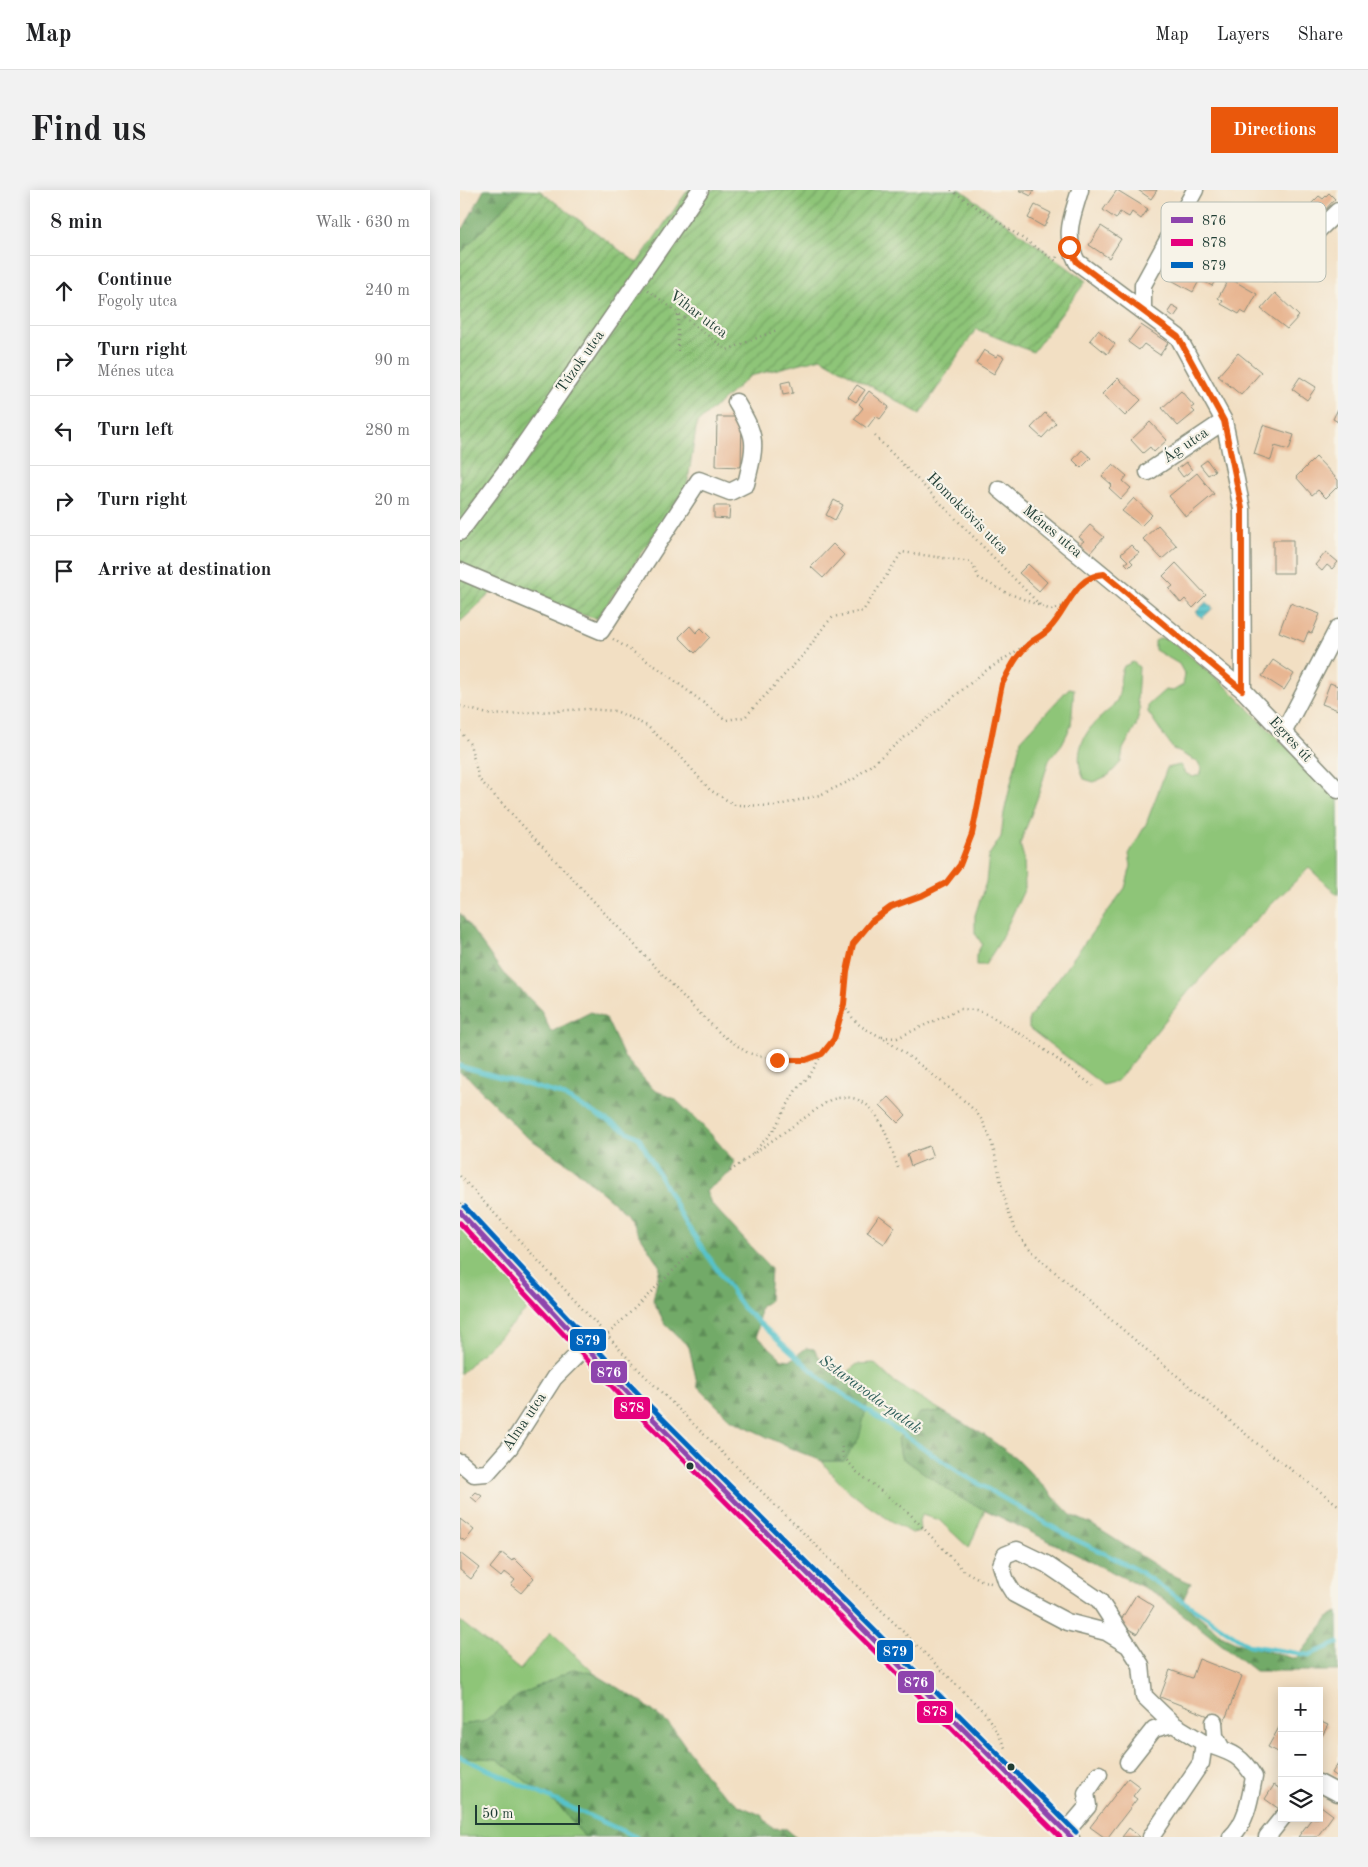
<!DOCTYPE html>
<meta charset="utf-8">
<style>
body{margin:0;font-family:"Old Standard TT",serif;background:#f2f2f2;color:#202124}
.controls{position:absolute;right:15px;bottom:15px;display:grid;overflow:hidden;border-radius:0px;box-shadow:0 2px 12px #0003}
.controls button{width:45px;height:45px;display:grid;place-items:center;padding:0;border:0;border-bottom:1px solid #e0e0e0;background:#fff;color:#202124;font:25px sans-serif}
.scale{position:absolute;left:15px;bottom:12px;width:105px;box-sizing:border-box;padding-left:5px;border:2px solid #1f3d34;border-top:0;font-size:14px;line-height:18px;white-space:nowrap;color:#1f3d34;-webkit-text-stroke:4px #f7f3e8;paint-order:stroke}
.stop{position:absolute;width:15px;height:15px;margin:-11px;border:4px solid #ea580c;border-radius:50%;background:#fff}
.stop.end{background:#ea580c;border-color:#fff;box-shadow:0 1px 5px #0008}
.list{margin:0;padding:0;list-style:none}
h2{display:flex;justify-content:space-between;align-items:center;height:65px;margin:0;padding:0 20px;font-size:21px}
h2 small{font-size:16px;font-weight:400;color:#757577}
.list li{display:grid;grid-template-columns:32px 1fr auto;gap:15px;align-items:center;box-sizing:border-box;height:70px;padding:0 20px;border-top:1px solid #e0e0e0}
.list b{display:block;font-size:19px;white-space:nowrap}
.list p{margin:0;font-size:16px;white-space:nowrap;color:#757577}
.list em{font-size:16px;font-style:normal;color:#757577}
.icon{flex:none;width:28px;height:28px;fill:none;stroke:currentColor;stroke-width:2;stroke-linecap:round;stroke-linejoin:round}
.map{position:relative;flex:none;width:878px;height:1647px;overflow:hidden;border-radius:0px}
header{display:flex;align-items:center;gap:30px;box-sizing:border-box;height:70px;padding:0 25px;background:#fff;border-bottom:1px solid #e0e0e0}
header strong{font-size:24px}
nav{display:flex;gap:28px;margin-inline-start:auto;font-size:18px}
.intro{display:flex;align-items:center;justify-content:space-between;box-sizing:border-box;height:120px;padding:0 30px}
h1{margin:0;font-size:35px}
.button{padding:12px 22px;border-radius:0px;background:#ea580c;color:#fff;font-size:18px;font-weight:700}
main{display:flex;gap:30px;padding:0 30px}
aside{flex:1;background:#fff;border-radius:0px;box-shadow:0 2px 12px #0003}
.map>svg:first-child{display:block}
.grass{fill:#8ec578;stroke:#568156}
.forest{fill:url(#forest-firs);stroke:#48744e}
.garden{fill:url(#garden-furrows);stroke:#568156}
.water{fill:url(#water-rules);stroke:#3a8080}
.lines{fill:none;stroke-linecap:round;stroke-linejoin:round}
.stream{stroke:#56c3cb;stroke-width:4.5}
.building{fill:#e8b692}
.minor-casing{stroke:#888e7c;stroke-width:19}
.path{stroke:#888e7c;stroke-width:2.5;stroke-dasharray:1 4;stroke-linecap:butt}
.minor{stroke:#fff;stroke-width:16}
.bus-1-casing{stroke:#f7f3e8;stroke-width:9}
.bus-2-casing{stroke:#f7f3e8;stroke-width:9}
.bus-3-casing{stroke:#f7f3e8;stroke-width:9}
.bus-1{stroke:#8e44ad;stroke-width:5}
.bus-2{stroke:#e5007d;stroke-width:5}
.bus-3{stroke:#0065bd;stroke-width:5}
.route{stroke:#ea580c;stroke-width:6}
.bus-dot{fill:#1f3d34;stroke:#f7f3e8;stroke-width:2}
.labels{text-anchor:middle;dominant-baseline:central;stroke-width:4.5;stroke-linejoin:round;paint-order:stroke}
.street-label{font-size:15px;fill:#1f3d34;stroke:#f7f3e8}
.water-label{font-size:16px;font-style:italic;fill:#2d5e5a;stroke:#f7f3e8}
.key{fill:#f7f3e8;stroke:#b6bcb2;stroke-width:1}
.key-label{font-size:14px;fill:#1f3d34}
.line-badge{stroke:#f7f3e8;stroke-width:2}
.badge-label{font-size:14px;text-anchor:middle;font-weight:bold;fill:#fff}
</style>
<header>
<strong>Map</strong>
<nav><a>Map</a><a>Layers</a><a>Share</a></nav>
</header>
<div class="intro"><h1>Find us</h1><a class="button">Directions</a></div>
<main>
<aside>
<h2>8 min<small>Walk · 630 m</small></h2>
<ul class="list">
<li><svg class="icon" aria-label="ahead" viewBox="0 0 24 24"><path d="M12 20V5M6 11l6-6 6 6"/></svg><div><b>Continue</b><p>Fogoly utca</p></div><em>240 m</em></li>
<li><svg class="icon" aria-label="right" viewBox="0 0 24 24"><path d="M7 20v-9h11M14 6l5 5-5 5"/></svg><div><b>Turn right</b><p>Ménes utca</p></div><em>90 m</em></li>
<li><svg class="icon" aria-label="left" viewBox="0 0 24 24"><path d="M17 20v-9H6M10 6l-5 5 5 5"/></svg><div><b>Turn left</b></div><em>280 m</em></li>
<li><svg class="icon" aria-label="right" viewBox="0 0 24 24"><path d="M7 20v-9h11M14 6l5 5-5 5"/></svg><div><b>Turn right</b></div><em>20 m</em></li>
<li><svg class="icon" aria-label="arrive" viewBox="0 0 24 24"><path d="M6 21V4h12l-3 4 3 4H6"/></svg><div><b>Arrive at destination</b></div></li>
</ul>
</aside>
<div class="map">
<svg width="878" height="1647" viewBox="0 0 878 1647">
<defs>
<pattern id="forest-firs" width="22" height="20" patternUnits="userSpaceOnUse" patternTransform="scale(1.25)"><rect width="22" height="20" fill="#72aa68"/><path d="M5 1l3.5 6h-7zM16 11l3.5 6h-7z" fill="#5d8c56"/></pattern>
<pattern id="garden-furrows" width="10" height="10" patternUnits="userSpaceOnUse" patternTransform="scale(1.25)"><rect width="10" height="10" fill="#8ec578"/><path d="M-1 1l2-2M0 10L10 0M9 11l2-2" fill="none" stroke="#73a163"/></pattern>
<pattern id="water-rules" width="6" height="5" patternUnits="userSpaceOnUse" patternTransform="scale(1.25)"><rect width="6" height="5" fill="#56c3cb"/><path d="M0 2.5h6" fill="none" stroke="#47a0a6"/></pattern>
</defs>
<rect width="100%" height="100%" fill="#f7f3e8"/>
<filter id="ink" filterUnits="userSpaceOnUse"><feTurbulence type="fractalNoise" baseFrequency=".02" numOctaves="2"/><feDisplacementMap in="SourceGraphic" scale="10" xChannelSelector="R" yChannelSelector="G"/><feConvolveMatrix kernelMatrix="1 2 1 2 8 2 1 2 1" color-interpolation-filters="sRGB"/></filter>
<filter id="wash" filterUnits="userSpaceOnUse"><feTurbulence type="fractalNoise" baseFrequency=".0096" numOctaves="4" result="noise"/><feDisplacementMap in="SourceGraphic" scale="20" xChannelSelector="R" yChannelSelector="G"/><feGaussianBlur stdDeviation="1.12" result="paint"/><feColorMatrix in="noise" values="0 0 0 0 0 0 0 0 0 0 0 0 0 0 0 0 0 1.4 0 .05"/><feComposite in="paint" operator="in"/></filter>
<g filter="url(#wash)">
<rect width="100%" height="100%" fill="#f2dfc3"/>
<path class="grass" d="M701 448 711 450 766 496 878 609V705L849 678 786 739 728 802 657 891 643 895 569 838V828L665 698 671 676 669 664 686 634 707 578 720 575 725 583 733 587 739 585 742 580 738 572 713 559 688 522V515L705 500 713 501 723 495 725 485 719 474 695 460V451Z
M673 472 679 477 677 510 680 519 676 536 663 559 661 572 649 585 634 592 624 589C613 566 622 543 641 527 647 521 653 518 657 510 662 500 658 487 664 476Z
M609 498 614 499 611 536 602 554 589 570 578 606 560 654 564 668 565 698 539 753 525 775H516V765L522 754 515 743V725L526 692 529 665 541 647 544 623 561 550Z
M0 1033 67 1109V1120L0 1184Z
M414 1173 433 1191 482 1221 460 1223 438 1249 441 1267 499 1307 525 1319 509 1358 479 1330 462 1325 459 1330 460 1341 452 1343C419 1324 384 1303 362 1271H384L404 1194 387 1183 397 1174Z
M0 1431 60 1480 91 1442 135 1484 114 1479 58 1506 23 1532 0 1535Z
M6 1567 37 1569 101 1618 125 1647H0V1569Z"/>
<path class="forest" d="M24 0H60L0 64V38L3 39Z
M0 723 43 783 81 820 91 842 131 822 146 828 164 867 194 900 215 909 250 943 274 971 271 982 246 1001 251 1013 311 1079 309 1111 300 1117 297 1146 322 1169 331 1170 346 1158 354 1159 368 1179 387 1183 404 1194 408 1211 399 1248 384 1271H362L330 1258 270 1229 238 1197 229 1157 205 1134 193 1110 200 1077 166 1023 115 979 63 944 7 886 0 882Z
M482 1221 524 1245 556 1268 611 1325 631 1334 708 1383 731 1393 722 1412 763 1446 780 1454 836 1469 871 1425 878 1422V1481H795L697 1404 499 1307 441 1267 438 1249 460 1223Z
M114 1479 135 1484 183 1513 212 1537 252 1594 280 1616 301 1625 312 1638 326 1639 336 1647H125L101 1618 37 1569 6 1567 0 1569V1535L23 1532 58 1506Z"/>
<path class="garden" d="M60 0 80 1 177 73 228 0H501L626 91 573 162 516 139 460 224 361 168 290 186 237 233 227 296 137 429 34 400 0 432V64Z"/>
<path class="water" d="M746 412 753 418 742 428 736 422Z"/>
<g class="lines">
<path class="stream" d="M0 876 100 904 179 948 225 1032 283 1118 365 1192 502 1284 610 1347 674 1378 788 1455 849 1465 878 1453
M0 1567 176 1647"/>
</g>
<g id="blocks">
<path class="building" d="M559 0H574L571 6Z
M657 0 688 19 681 29 672 22 669 27 660 22 656 29 643 20Z
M678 0H697L691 9Z
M869 3 875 9 862 23 852 13 859 6 863 9Z
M575 15 591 23 584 37 568 28Z
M641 36 661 49 649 68 629 55Z
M718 64 745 79 747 76 759 83 752 96 740 89 733 102 706 87Z
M769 88 797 104 786 124 781 121 779 124 761 114 763 111 758 108Z
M815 103 839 126 827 139 801 119Z
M712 116 719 120 714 127 708 122Z
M681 135 708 153 700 165 684 154 679 160 668 152Z
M638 140 655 154 647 164 630 150Z
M524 160 536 167 538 164 544 167 534 184 516 173Z
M778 163 801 182 781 205 758 186Z
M840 187 856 197 847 210 832 199Z
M658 188 681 210 665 226 642 204Z
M330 191 333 203 323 205 321 193Z
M397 195 405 200 396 212 388 207Z
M409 201 429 217 420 229 416 226 407 238 394 229 403 218 399 214Z
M721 201 734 216 731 218 735 222 718 236 702 218Z
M878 219V232L873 229Z
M585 223 596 233 582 248 571 238Z
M257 227H282L281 277 256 276Z
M690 232 707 250 694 262 690 257 683 263 671 250Z
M803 235 834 245 829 260 815 256 811 270 794 264Z
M622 260 631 268 621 278 613 270Z
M856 267 878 290V296L866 308 858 300 852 305 836 287Z
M747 270 755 281 748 285 740 275Z
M726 272 732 280 723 287 717 279Z
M653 274 667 286 663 291 671 298 661 309 649 298 652 295 642 286Z
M737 283 754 304 726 327 709 306Z
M674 308 692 325 681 336 662 321Z
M374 310 383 315 375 330 366 325Z
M254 316H270L269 329 254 328Z
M630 335 644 347 629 364 619 355 624 351 619 347Z
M698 335 717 356 702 369 683 349Z
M813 350H833V383H813Z
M373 354 384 365 363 388 351 377Z
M671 355 679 363 670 370 673 373 669 377 665 373 668 371 661 364Z
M866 362 878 372 872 379 867 375 862 381 855 375Z
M716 373 746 405 733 418 725 409 721 413 709 399 713 396 703 386Z
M568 374 587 392 579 401 559 383Z
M830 413 860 424 852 443 848 442 844 452 819 442Z
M230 436 236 443 241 438 250 447 235 463 219 447Z
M813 470 834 484 824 500 802 486Z
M870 493 878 496V520L862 514Z
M429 907 446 925 438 933 420 915Z
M469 956 473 967 451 976 447 964Z
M419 1025 435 1037 424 1054 407 1042Z
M16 1302 22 1306 17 1312 11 1307Z
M0 1329 14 1340 5 1351 0 1348Z
M0 1363 19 1378 11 1389 0 1380Z
M42 1363 52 1371 54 1368 74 1388 61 1403 51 1395 55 1390 45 1382 41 1387 30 1378Z
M676 1405 694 1416 677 1444 659 1433Z
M739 1469 782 1486 764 1532 700 1507 710 1480 732 1488Z
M859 1531 868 1535 862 1546 859 1545Z
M822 1532V1564L808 1557Z
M878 1573V1587L872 1583Z
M668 1588 680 1597 673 1606 677 1609 648 1647H644L630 1637Z
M814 1595 822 1600V1614L819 1619 805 1609Z
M861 1616 873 1625 857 1647H838L852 1628H859Z
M669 1638 680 1647H662Z"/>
</g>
</g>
<g filter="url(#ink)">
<use href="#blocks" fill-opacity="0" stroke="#888e7c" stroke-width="1"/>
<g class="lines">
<defs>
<path id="minor" d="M620 0C612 28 603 44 617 72L718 147 764 231 782 319 783 500
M815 82 878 21
M683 121V95L735 0
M688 282 764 231
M539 299 783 500 878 600
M0 342 48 278 240 0
M0 381 141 441 239 290 270 302 286 294C296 253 298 249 276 212
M823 543 878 438
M0 1022 180 1216 611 1647
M0 1272 14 1284 27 1283 50 1257 94 1188 124 1158
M669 1456 646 1442 607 1432 554 1404 546 1391 541 1375 545 1365 557 1360 586 1374 639 1410 681 1475 684 1506 713 1534 744 1553 741 1573 691 1647
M754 1532 755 1546 762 1559
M744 1553C769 1562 780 1563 794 1587 790 1608 787 1632 771 1647
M668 1572 694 1539 713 1534
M859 1593 878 1603
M606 1642 628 1616 626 1603 639 1584
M807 1647 822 1628"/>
</defs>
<use href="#minor" class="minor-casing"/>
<path class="path" d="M491 0 596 71 597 65
M188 100 267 160 317 140
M218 125V165
M415 246 580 415
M153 449 198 478 266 530 285 527 346 462 365 435 373 427 403 421 442 362 511 372 519 388 545 402 591 420 604 416
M0 516 31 525 126 519 156 521 187 536 222 568 250 600 275 615 315 616 360 605 394 589 524 482 590 439 604 416 626 389
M0 541 10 554 19 589 232 816 262 845 288 863 317 870H346L362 865 374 849 384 814 387 781 393 754 412 731 431 717 463 705 486 693 501 675 512 644 542 494 553 472 570 453
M384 814C398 840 403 836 426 850 444 862 509 911 520 927 540 959 538 1002 554 1036 560 1050 572 1061 582 1071L795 1252 878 1315
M422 847 437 848 500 819 516 820 531 826 574 852 633 896
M293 963 313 941 336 900 350 885 361 866
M283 971 370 910C417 895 427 948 439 981
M270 981 283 972
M0 986 178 1179 525 1523 539 1545 546 1560
M141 1151 231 1063
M381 1252 383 1266 397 1282 449 1323 503 1380 521 1390 531 1393"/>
<use href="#minor" class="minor"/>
<defs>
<path id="bus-1" d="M0 1022 180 1216 611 1647"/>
<path id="bus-2" d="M0 1033 175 1221 600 1647"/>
<path id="bus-3" d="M5 1017 185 1211 616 1642"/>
</defs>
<use href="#bus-1" class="bus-1-casing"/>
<use href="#bus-2" class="bus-2-casing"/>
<use href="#bus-3" class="bus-3-casing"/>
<use href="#bus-1" class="bus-1"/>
<use href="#bus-2" class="bus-2"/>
<use href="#bus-3" class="bus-3"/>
</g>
</g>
<g class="lines" filter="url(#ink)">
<path class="route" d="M317 870H346L362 864 374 849 384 814 387 781 393 754 412 731 431 717 463 705 486 693 500 675 512 644 542 494C550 479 557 464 570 453 576 448 584 445 589 439 608 420 614 386 644 384L782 500V319L764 231 718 147 617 72 609 57"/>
</g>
<g class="bus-dot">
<circle cx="230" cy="1276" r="4.5"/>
<circle cx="551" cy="1577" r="4.5"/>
</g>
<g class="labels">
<g class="street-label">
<text transform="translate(238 125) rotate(37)">Vihar utca</text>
<text transform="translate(121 172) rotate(-55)">Túzok utca</text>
<text transform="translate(726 256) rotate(-34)">Ág utca</text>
<text transform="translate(507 324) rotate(45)">Homoktövis utca</text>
<text transform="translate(592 342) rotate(40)">Ménes utca</text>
<text transform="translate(830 550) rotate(47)">Egres út</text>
<text transform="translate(65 1232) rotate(-56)">Alma utca</text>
</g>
<g class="water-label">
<text transform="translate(410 1205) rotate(36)">Sztaravoda-patak</text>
</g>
</g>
<rect x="701" y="12" width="165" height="80" rx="8" class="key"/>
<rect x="711" y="27" width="22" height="6" fill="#8e44ad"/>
<rect x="711" y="49" width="22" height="7" fill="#e5007d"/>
<rect x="711" y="72" width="22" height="6" fill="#0065bd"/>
<g class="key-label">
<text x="742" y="35">876</text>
<text x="742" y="57">878</text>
<text x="742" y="80">879</text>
</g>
<g class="line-badge">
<rect x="109" y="1138" width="38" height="24" rx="5" fill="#0065bd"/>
<rect x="130" y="1170" width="38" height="24" rx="5" fill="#8e44ad"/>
<rect x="153" y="1206" width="38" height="24" rx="5" fill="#e5007d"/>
<rect x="416" y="1449" width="38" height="24" rx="5" fill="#0065bd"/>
<rect x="437" y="1480" width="38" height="24" rx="5" fill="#8e44ad"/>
<rect x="456" y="1510" width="38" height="24" rx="5" fill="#e5007d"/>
</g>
<g class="badge-label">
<text x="128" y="1155">879</text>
<text x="149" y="1187">876</text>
<text x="172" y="1222">878</text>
<text x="435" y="1466">879</text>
<text x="456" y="1497">876</text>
<text x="475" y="1526">878</text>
</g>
</svg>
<div class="controls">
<button>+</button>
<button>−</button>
<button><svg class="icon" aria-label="layers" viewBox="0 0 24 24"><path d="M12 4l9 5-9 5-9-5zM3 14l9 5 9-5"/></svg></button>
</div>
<div class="scale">50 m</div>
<div class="stop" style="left:609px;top:57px"></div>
<div class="stop end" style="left:317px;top:870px"></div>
</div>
</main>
